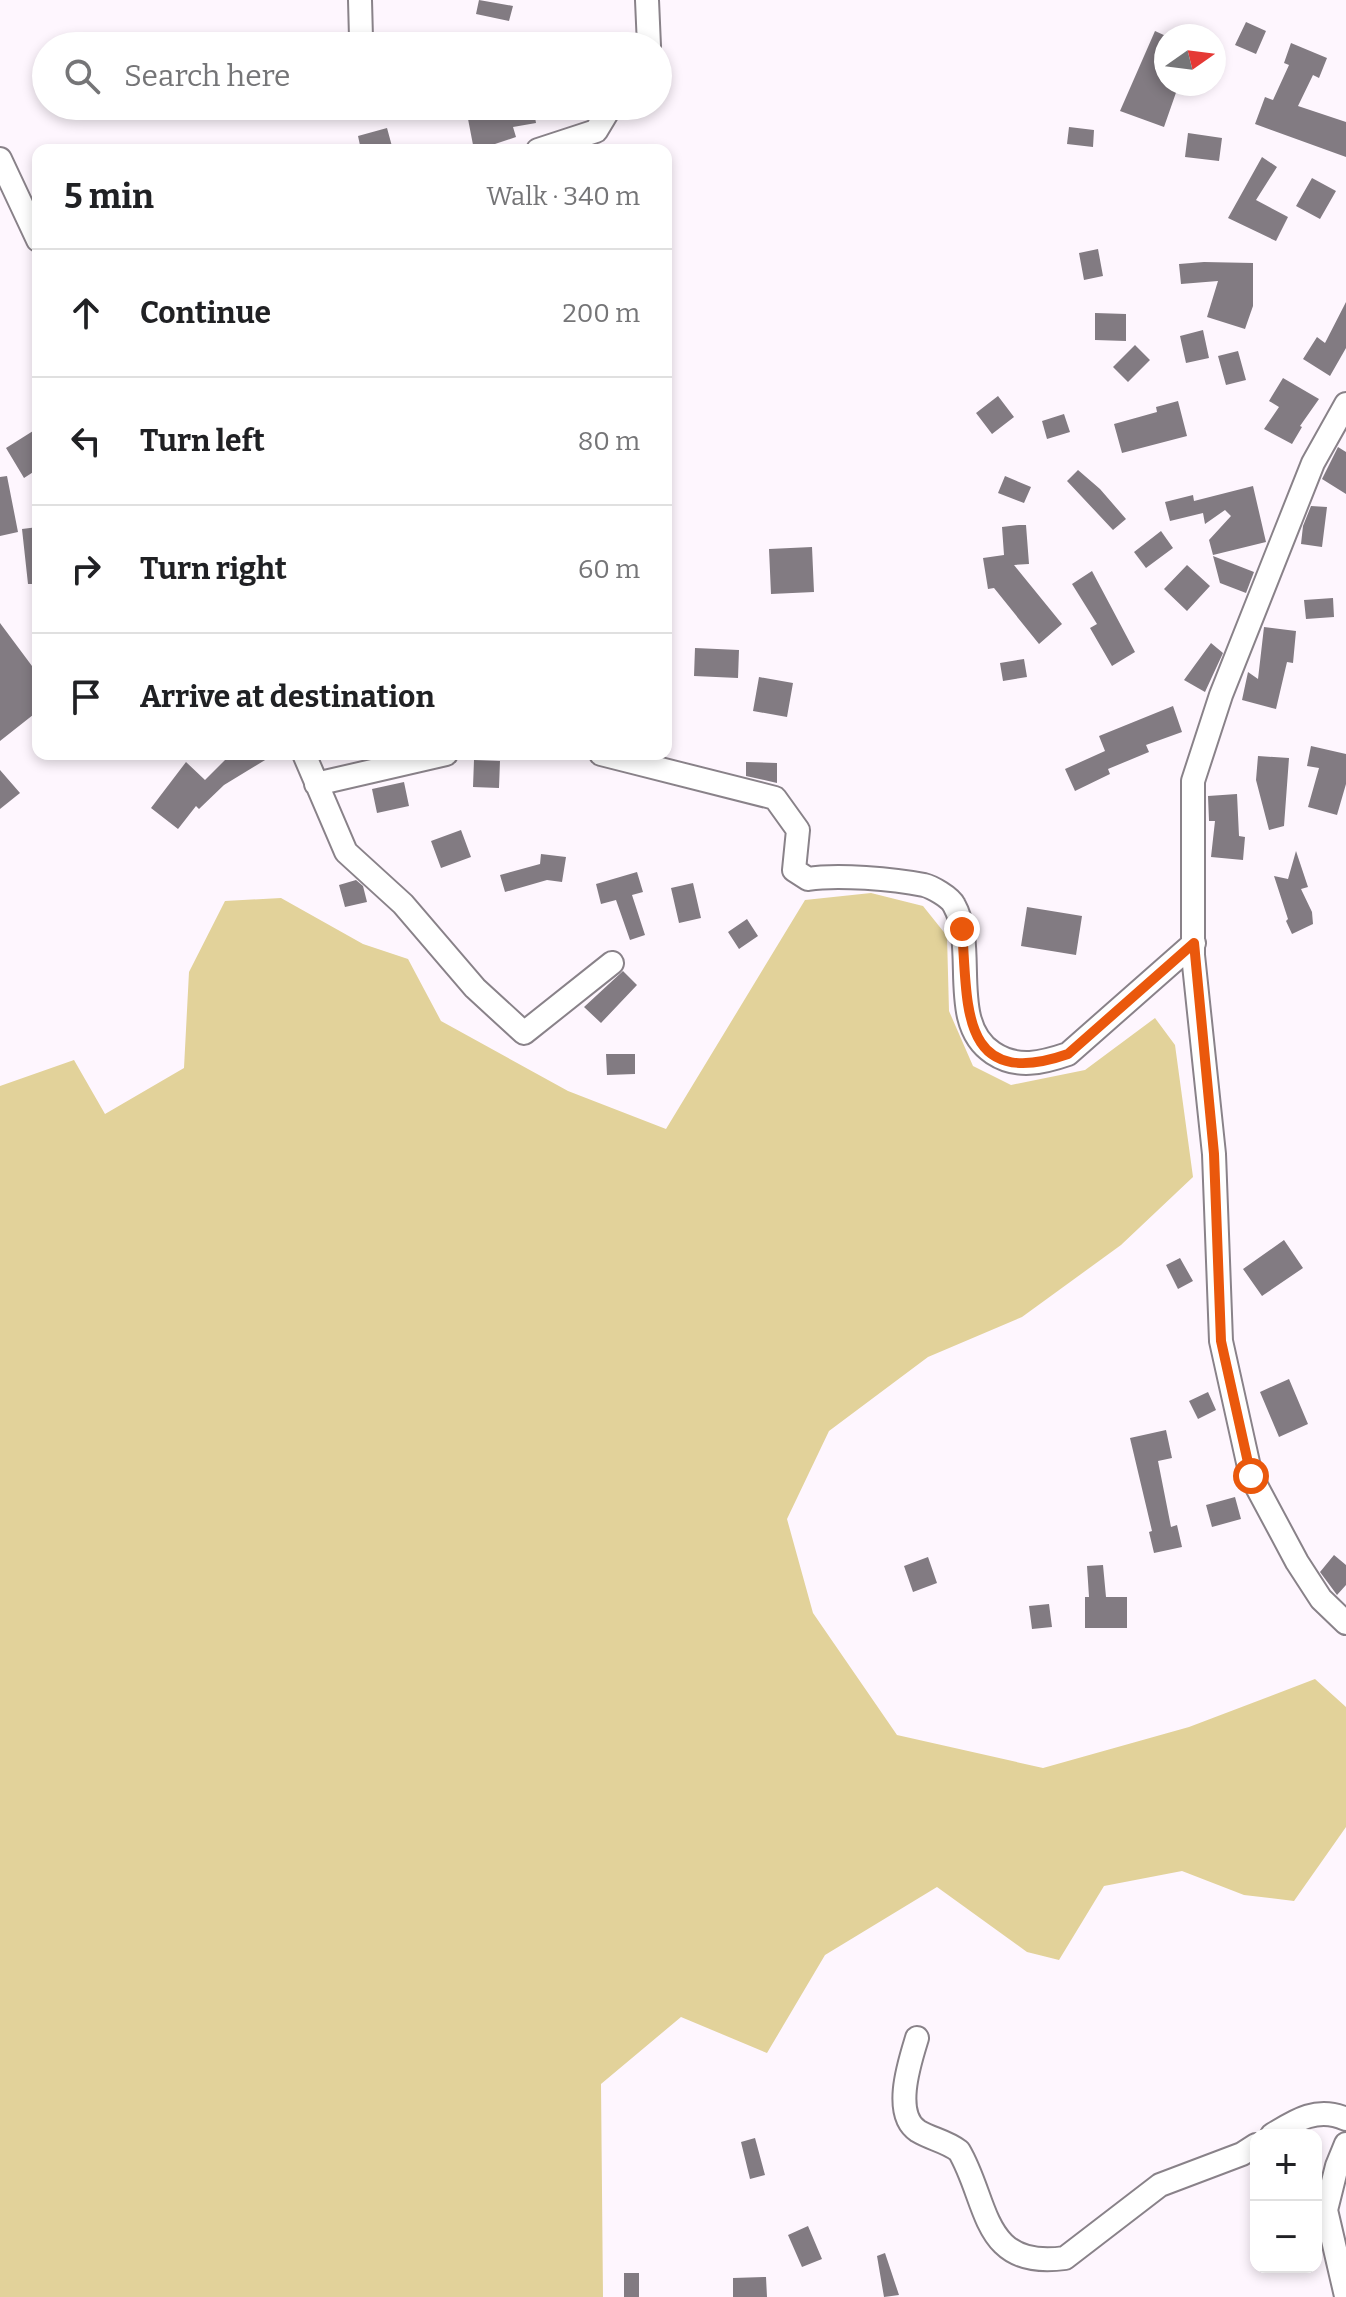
<!DOCTYPE html>
<meta charset="utf-8">
<style>
body{margin:0;font-family:Bitter,serif;background:#f6f6f6;color:#202124}
.controls{position:absolute;right:24px;bottom:24px;display:grid;overflow:hidden;border-radius:16px;box-shadow:0 4px 12px #0003}
.controls button{width:72px;height:72px;display:grid;place-items:center;padding:0;border:0;border-bottom:2px solid #e0e0e0;background:#fff;color:#202124;font:40px sans-serif}
.compass{position:absolute;left:1154px;top:24px;width:72px;height:72px;border-radius:50%;background:#fff;box-shadow:0 4px 12px #0003;rotate:76deg}
.stop{position:absolute;width:24px;height:24px;margin:-18px;border:6px solid #ea580c;border-radius:50%;background:#fff}
.stop.end{background:#ea580c;border-color:#fff;box-shadow:0 2px 8px #0008}
.list{margin:0;padding:0;list-style:none}
h2{display:flex;justify-content:space-between;align-items:center;height:104px;margin:0;padding:0 32px;font-size:34px}
h2 small{font-size:26px;font-weight:400;color:#757577}
.list li{display:grid;grid-template-columns:52px 1fr auto;gap:24px;align-items:center;box-sizing:border-box;height:128px;padding:0 32px;border-top:2px solid #e0e0e0}
.list b{display:block;font-size:30px;white-space:nowrap}
.list em{font-size:26px;font-style:normal;color:#757577}
.icon{flex:none;width:44px;height:44px;fill:none;stroke:currentColor;stroke-width:2;stroke-linecap:round;stroke-linejoin:round}
.map{position:relative;flex:none;width:1346px;height:2297px;overflow:hidden}
.search{position:absolute;background:#fff;box-shadow:0 4px 12px #0003;left:32px;top:32px;width:640px;height:88px;display:flex;align-items:center;gap:20px;box-sizing:border-box;padding:0 28px;border-radius:44px;color:#757577;font-size:30px}
.panel{position:absolute;background:#fff;box-shadow:0 4px 12px #0003;left:32px;top:144px;width:640px;height:616px;border-radius:16px}
.map>svg:first-child{display:block}
.green{fill:#e2d29a}
.building{fill:#827b82}
.lines{fill:none;stroke-linecap:round;stroke-linejoin:round}
.minor-casing{stroke:#898289;stroke-width:26}
.minor{stroke:#fff;stroke-width:22}
.route{stroke:#ea580c;stroke-width:10}
</style>
<div class="map">
<svg width="1346" height="2297" viewBox="0 0 1346 2297">
<rect width="100%" height="100%" fill="#fef6fe"/>
<path class="green" d="M871 893 923 906 947 936 949 1011 973 1066 1011 1085 1085 1070 1155 1018 1175 1045 1193 1177 1121 1245 1022 1317 928 1357 829 1431 787 1519 813 1613 897 1735 1043 1768 1189 1727 1315 1679 1346 1707V1827L1294 1901 1244 1895 1182 1871 1104 1886 1059 1960 1027 1952 937 1887 825 1955 767 2053 681 2017 601 2084 603 2297H0V1086L74 1060 105 1114 184 1068 189 972 225 901 281 898 363 944 408 959 441 1021 568 1091 666 1129 805 900Z"/>
<path class="building" d="M479 0 513 6 509 21 476 14Z
M1246 22 1266 31 1256 54 1235 45Z
M1155 31 1166 36V84H1179L1164 127 1120 111Z
M1291 43 1327 58 1319 78 1313 75 1298 106 1346 122V157L1255 124 1265 97 1273 100 1289 65 1284 63Z
M504 106 508 108 533 106 536 123 513 127 516 137 495 144 496 150H474L468 119 491 113 490 110Z
M1069 127 1094 130 1093 147 1067 144Z
M387 128 393 150H361L358 136Z
M1188 133 1222 138 1219 161 1185 157Z
M1262 157 1277 167 1256 200 1288 217 1276 241 1228 218Z
M1312 178 1336 191 1320 219 1296 206Z
M1098 249 1103 276 1084 280 1079 253Z
M1204 262 1253 263V306L1245 329 1207 317 1218 281 1181 284 1179 264Z
M1346 302V348L1330 376 1303 359 1317 337 1325 343Z
M1095 313 1126 314V341L1095 340Z
M1203 330 1209 358 1186 363 1180 336Z
M1135 345 1150 360 1128 382 1113 367Z
M1238 351 1246 380 1226 385 1218 356Z
M1283 378 1319 399 1300 426 1302 427 1292 444 1264 429 1279 407 1269 401Z
M998 396 1014 417 992 434 976 413Z
M1178 401 1187 436 1122 453 1114 424 1157 412 1156 407Z
M1064 414 1070 432 1047 439 1042 421Z
M33 431 38 440V469L24 478 6 448Z
M1338 447 1346 452V494L1322 479Z
M1078 470 1100 489 1126 519 1113 530 1067 481Z
M7 476 18 532 0 536V477Z
M1005 476 1031 487 1024 503 998 493Z
M1253 486 1266 542 1213 555 1209 540 1231 516 1225 510 1205 524 1203 513 1170 521 1165 502 1193 495 1194 501Z
M1311 506 1327 507 1322 547 1301 544 1303 526Z
M1019 525H1026L1029 564 1014 565 1062 624 1039 644 994 588 988 589 983 558 1004 555 1002 527Z
M38 527V584H28L22 529Z
M1161 531 1173 548 1146 568 1134 552Z
M812 547 814 592 771 594 769 549Z
M1213 556 1254 572 1246 593 1220 583Z
M1187 565 1210 586 1187 611 1164 589Z
M1092 571 1135 652 1112 666 1090 628 1097 624 1072 584Z
M1333 598 1334 617 1306 619 1304 600Z
M0 623 32 666 38 661V711L0 741Z
M1264 627 1296 631 1293 663 1287 662 1276 709 1242 700 1248 672 1258 679Z
M1211 643 1223 653 1205 692 1184 680Z
M695 648 739 650 738 678 694 676Z
M1024 659 1027 677 1003 681 1000 663Z
M759 677 793 683 787 717 753 711Z
M1173 706 1182 732 1146 745 1149 752 1108 769 1110 774 1075 791 1065 769 1105 751 1099 736Z
M1311 746 1346 754V784L1337 815 1308 807 1319 768 1307 766Z
M221 754H275L224 785 199 809 196 806 178 829 151 808 186 762 205 780 225 760Z
M1258 756 1289 758 1284 826 1269 830 1256 780Z
M474 760 500 761 499 788 473 787Z
M746 762 777 763V783L746 776Z
M0 770 20 793 0 809Z
M404 782 409 806 377 813 372 789Z
M1237 794 1239 836 1245 837 1243 860 1211 857 1215 821H1209L1208 796Z
M461 830 471 857 441 868 431 841Z
M1296 851 1308 887 1301 889 1312 912 1313 924 1292 934 1286 921 1288 919 1274 876 1288 879Z
M541 854 566 857 562 882 547 880 505 892 500 875 540 864Z
M637 872 643 892 632 895 645 935 630 940 616 900 601 904 596 884Z
M356 880 363 886 367 902 345 907 339 885Z
M693 883 701 918 679 923 671 888Z
M1027 907 1082 916 1076 955 1021 946Z
M747 919 758 936 739 949 728 932Z
M623 971 637 985 601 1023 584 1007Z
M606 1054H635V1074L607 1075Z
M1284 1240 1303 1268 1262 1296 1243 1269Z
M1180 1258 1193 1281 1178 1289 1166 1265Z
M1289 1379 1308 1424 1279 1437 1260 1392Z
M1208 1392 1216 1410 1198 1419 1189 1401Z
M1166 1430 1172 1458 1158 1461 1171 1527 1177 1525 1182 1547 1154 1553 1149 1532 1152 1531 1130 1438Z
M1235 1497 1241 1519 1212 1527 1206 1505Z
M1334 1555 1346 1565V1585L1337 1595 1320 1572Z
M928 1557 937 1583 913 1592 904 1566Z
M1103 1565 1106 1597H1127V1628H1085V1597H1089L1087 1566Z
M1049 1604 1052 1627 1032 1629 1029 1606Z
M755 2138 765 2175 750 2179 741 2142Z
M808 2226 822 2259 802 2267 788 2235Z
M885 2253 899 2295 884 2297 877 2256Z
M624 2273H639V2297H624Z
M766 2277 767 2297H733V2278Z"/>
<g class="lines">
<defs>
<path id="minor" d="M360 0 361 38
M647 0 649 46
M538 150 596 131 611 106
M0 159 38 240
M1346 404 1313 463 1221 695 1193 781V955L1214 1154 1221 1341 1251 1476 1297 1562 1321 1599 1346 1623
M304 754 346 852 403 904 475 988 524 1033 612 963
M601 754 775 798 798 830 794 870 808 879C837 874 894 879 924 885 932 887 950 897 954 905 978 948 947 1023 993 1053 1017 1069 1042 1063 1068 1054L1194 943
M316 784 446 754
M917 2038C910 2061 892 2114 918 2131 931 2139 946 2141 959 2151 989 2202 981 2270 1065 2258L1160 2185 1242 2154 1256 2145
M1272 2135C1296 2120 1318 2106 1346 2119
M1346 2144 1337 2166 1326 2210 1346 2296"/>
</defs>
<use href="#minor" class="minor-casing"/>
<use href="#minor" class="minor"/>
</g>
<g class="lines">
<path class="route" d="M962 929C968 1005 959 1092 1068 1054L1194 943 1214 1154 1221 1341 1251 1476"/>
</g>
</svg>
<div class="controls">
<button>+</button>
<button>−</button>
</div>
<svg class="compass" viewBox="-18 -18 36 36"><path d="M0-13l5 13h-10z" fill="#e53935"/><path d="M0 13l5-13h-10z" fill="#757577"/></svg>
<div class="stop" style="left:1251px;top:1476px"></div>
<div class="stop end" style="left:962px;top:929px"></div>
<div class="search"><svg class="icon" aria-label="search" viewBox="0 0 24 24"><circle cx="10" cy="10" r="6"/><path d="M15 15l6 6"/></svg>Search here</div>
<section class="panel">
<h2>5 min<small>Walk · 340 m</small></h2>
<ul class="list">
<li><svg class="icon" aria-label="ahead" viewBox="0 0 24 24"><path d="M12 20V5M6 11l6-6 6 6"/></svg><div><b>Continue</b></div><em>200 m</em></li>
<li><svg class="icon" aria-label="left" viewBox="0 0 24 24"><path d="M17 20v-9H6M10 6l-5 5 5 5"/></svg><div><b>Turn left</b></div><em>80 m</em></li>
<li><svg class="icon" aria-label="right" viewBox="0 0 24 24"><path d="M7 20v-9h11M14 6l5 5-5 5"/></svg><div><b>Turn right</b></div><em>60 m</em></li>
<li><svg class="icon" aria-label="arrive" viewBox="0 0 24 24"><path d="M6 21V4h12l-3 4 3 4H6"/></svg><div><b>Arrive at destination</b></div></li>
</ul>
</section>
</div>
